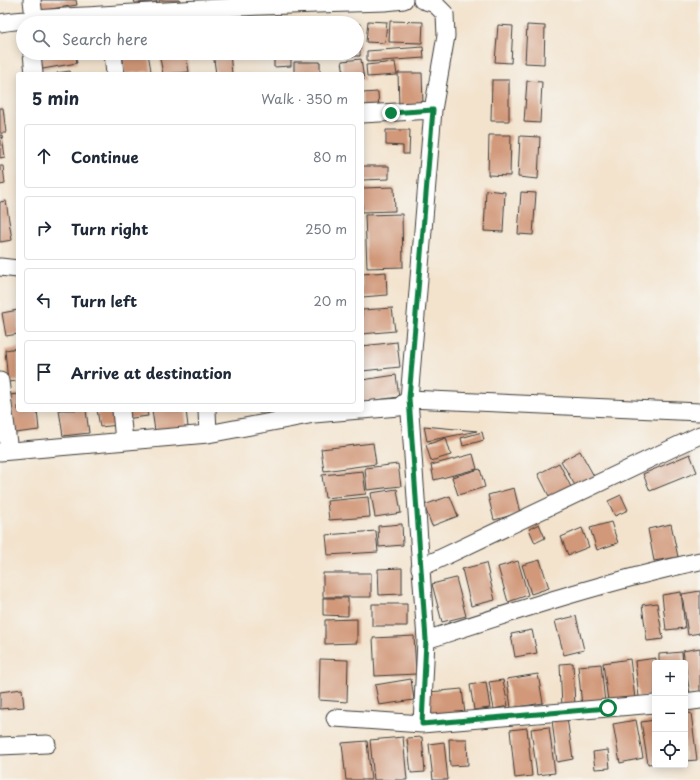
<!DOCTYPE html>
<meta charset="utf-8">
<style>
body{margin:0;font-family:"Playpen Sans",sans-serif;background:#f2f2f3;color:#1f2937}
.controls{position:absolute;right:12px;bottom:12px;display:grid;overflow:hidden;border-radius:4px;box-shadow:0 2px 10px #0003}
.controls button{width:36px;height:36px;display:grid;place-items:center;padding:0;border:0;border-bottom:1px solid #e0e1e3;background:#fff;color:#1f2937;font:20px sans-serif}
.stop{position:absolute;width:12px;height:12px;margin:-9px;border:3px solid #0b8043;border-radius:50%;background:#fff}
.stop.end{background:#0b8043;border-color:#fff;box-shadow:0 1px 4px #0008}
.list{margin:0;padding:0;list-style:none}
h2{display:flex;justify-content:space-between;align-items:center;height:52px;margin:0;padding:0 16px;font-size:17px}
h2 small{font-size:13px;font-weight:400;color:#747a83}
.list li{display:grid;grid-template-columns:26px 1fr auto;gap:12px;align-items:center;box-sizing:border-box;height:64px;margin:0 8px 8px;padding:0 8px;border:1px solid #e0e1e3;border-radius:4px}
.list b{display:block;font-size:15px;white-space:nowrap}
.list em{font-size:13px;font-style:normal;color:#747a83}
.icon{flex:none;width:22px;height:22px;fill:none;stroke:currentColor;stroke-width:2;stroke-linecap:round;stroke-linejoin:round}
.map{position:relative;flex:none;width:700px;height:780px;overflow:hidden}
.search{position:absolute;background:#fff;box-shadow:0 2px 10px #0003;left:16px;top:16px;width:348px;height:44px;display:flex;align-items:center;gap:10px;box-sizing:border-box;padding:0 14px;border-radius:22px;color:#747a83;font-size:15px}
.panel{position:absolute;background:#fff;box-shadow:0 2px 10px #0003;left:16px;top:72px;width:348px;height:340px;border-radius:4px}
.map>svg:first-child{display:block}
.building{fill:#d19879}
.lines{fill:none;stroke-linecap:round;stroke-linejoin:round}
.minor-casing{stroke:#3c3a37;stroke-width:19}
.minor{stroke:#fff;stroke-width:17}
.route{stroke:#0b8043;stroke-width:5}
</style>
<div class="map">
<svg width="700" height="780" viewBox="0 0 700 780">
<rect width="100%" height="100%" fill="#f6f6f2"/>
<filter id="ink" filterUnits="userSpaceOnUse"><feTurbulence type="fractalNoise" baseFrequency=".025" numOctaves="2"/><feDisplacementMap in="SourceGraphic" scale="8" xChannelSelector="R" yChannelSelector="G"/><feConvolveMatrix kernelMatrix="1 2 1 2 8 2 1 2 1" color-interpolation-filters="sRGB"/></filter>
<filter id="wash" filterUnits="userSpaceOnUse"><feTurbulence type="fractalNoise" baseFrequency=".012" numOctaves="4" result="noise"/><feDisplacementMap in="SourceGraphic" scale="16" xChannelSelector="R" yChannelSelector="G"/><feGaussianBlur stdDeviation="0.9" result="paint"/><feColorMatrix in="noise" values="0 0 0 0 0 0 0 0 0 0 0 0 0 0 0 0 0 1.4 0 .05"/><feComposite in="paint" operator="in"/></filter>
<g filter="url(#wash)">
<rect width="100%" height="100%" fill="#f3e3cd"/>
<g id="blocks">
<path class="building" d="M36 0H76L77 5 38 11Z
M134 0H157V2L135 3Z
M159 0H180V6L160 7Z
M368 21 387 22 385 43 366 42Z
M390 21 423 22 422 43 389 42Z
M357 24H361L360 56H341V53H357Z
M498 25 513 26 511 63 495 62Z
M527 25 545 26 544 64 525 63Z
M423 47 424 58 367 62V51Z
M34 53H75L77 63 37 70Z
M122 53H148L151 71 125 74Z
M159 53H186L189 72 163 74Z
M213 53H230L232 74H216Z
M274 53H291V66L274 67Z
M295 53H319V55H295Z
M361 59 364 80H362V74H344L342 61Z
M294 62H320V73L294 74Z
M395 62 397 75 367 77 366 65Z
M70 71 71 74H57V73Z
M398 73H422L423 105 399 106Z
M492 80H509V121H491Z
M527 81 542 82 540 123 524 122Z
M378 92 379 109 362 110V93Z
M0 108H3L6 133H0Z
M386 130H410L409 154H403V146L386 145Z
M0 135H2L5 157 0 158Z
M489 135H511L510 176 488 175Z
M520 136 540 137 538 179 518 177Z
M0 166H3L5 184 0 185Z
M362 166H389V179L362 180Z
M394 187 395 211 362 212V188Z
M486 190 505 192 503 232 484 231Z
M521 192 536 193 533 235 518 234Z
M6 201 12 240 0 242V202Z
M402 214 403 267 367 268 365 215Z
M386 272 387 295 362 297V274Z
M392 308 395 331 362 334V310Z
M18 310V334L6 336 2 313Z
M397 342 400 367 362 371V346Z
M18 348V381L8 382 5 350Z
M396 375 399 397 362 402V380Z
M18 394V410H37L39 430 15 433 10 395Z
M59 410H86L89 433 63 436Z
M97 410H117L119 425 100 427Z
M124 410H147L148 416 125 419Z
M152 410H186L188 427 155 431Z
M258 410H281V411L259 413Z
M424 426 477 431 427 441Z
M482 432 484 440 463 446 461 438Z
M446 438 451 455 431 461 426 445Z
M373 443 376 464 324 471 321 449Z
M580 451 595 478 577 489 561 461Z
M473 454 477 469 434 480 431 465Z
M690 454 697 472 650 491 643 474Z
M559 463 571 487 550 498 538 474Z
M398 464 401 486 367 490 365 468Z
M480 469 485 487 458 495 452 477Z
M363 471 366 494 325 498 322 475Z
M514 488 520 513 494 520 488 495Z
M397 489 401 513 375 517 371 493Z
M621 495 628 510 615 516 608 501Z
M450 496 458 516 432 526 424 505Z
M368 497 370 517 329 520 327 501Z
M611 522 618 543 597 550 590 528Z
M402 524 403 545 379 547 378 526Z
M539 524 545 538 535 543 529 529Z
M671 524 678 557 654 561 648 529Z
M582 528 589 547 568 555 561 537Z
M376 531 378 552 328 555 326 535Z
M540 560 549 588 531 594 522 565Z
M518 561 528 595 508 602 498 567Z
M486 563 495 600 471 606 462 569Z
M402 568V594L379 595 378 569Z
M323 573H371V597H323Z
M456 578 466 616 442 622 432 584Z
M700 591V633L688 635 682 594Z
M681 592 685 628 666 630 662 595Z
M323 598H348V616L323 615Z
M657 603 663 639 647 641 642 605Z
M372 604H407V626H372Z
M576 616 584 650 564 655 555 621Z
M357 619V643L325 644V620Z
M532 630 537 653 515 657 511 634Z
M414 636 416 674 375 676 373 638Z
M700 648V693L690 694 683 651Z
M682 652 683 663H659V654Z
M656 658 655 696 639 697 635 661Z
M320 659 348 660 347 702 319 700Z
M630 659 635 698 608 701 603 663Z
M573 663 575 706 562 707 560 664Z
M601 664 605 703 582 706 578 666Z
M538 674 543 703 511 708 507 679Z
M411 679 414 700 379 705 375 685Z
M503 680 508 706 494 709 489 682Z
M486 682 490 708 474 710 470 685Z
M22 689 24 707 0 709V692Z
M462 689 465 714 431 717 429 692Z
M691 713 697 760 685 761V714Z
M567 718 573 759 557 762 552 720Z
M636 720 643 758 620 763 613 724Z
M655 720V763L648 764 641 722Z
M549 727 555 773 537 775 531 729Z
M527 728 532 776 515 778 510 730Z
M403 737 407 780H374L370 740Z
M422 737 425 772 411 773 407 738Z
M449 739H467L468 765 450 766Z
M367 741 371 780H346L342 743Z
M444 742 448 780H433L429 744Z
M608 750 610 768 595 769 593 752Z"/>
</g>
</g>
<g filter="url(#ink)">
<use href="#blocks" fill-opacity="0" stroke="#3c3a37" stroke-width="1"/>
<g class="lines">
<defs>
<path id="minor" d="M32 0 34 18
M385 0V2L404 0
M0 23C39 17 78 17 118 14 207 8 296 4 385 2
M32 53 34 74
M113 53 115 74
M362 114 433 110
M0 267 18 269
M0 381 9 451
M121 410 124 441
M207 410 208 434
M362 410 399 407 409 399 700 412
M0 452 208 434 314 414 360 410
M420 568 700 435
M426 640C516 611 607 581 700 561
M685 702 700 700
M335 718 422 724 426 640 409 399 433 110 446 36 445 14 435 4 422 0
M422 724 655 704
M0 746 47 744"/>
</defs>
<use href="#minor" class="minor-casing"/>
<use href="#minor" class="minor"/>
</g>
</g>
<g class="lines" filter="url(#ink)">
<path class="route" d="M391 113 433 110 409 398 426 640 422 724 608 708"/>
</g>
</svg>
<div class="controls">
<button>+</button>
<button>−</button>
<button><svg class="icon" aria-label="locate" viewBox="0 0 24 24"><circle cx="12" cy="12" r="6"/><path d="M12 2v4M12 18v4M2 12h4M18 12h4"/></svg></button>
</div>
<div class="stop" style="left:608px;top:708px"></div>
<div class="stop end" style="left:391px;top:113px"></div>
<div class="search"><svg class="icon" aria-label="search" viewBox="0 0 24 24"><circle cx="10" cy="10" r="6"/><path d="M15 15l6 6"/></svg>Search here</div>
<section class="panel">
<h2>5 min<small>Walk · 350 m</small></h2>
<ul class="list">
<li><svg class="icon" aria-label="ahead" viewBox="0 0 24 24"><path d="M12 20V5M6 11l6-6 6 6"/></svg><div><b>Continue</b></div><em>80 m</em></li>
<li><svg class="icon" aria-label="right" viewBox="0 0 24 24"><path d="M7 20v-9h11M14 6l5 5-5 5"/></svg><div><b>Turn right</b></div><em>250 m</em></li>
<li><svg class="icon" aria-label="left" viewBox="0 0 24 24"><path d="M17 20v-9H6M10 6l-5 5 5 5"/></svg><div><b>Turn left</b></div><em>20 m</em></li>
<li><svg class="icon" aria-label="arrive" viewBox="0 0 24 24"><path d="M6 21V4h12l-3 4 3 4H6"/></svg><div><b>Arrive at destination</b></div></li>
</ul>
</section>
</div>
